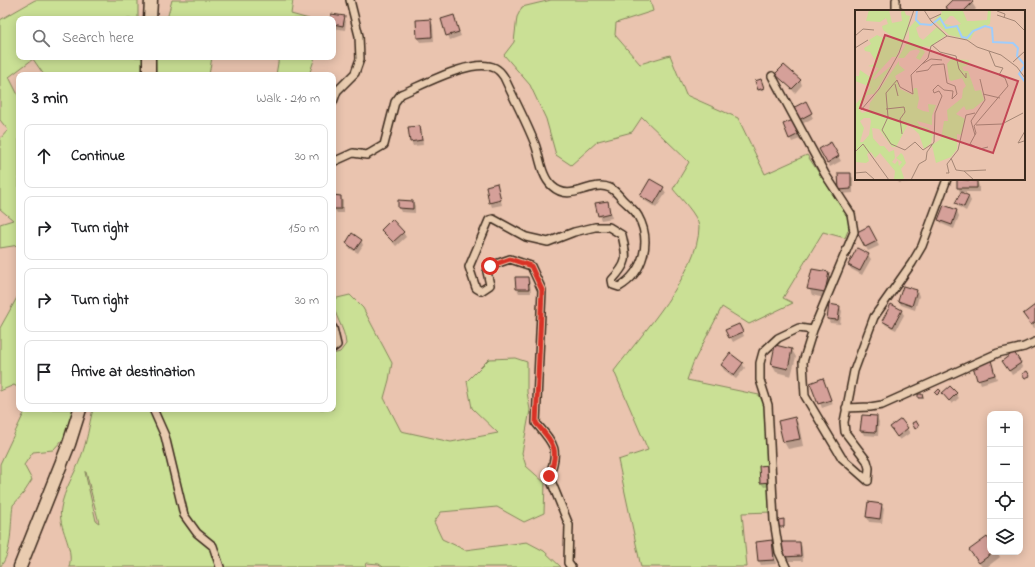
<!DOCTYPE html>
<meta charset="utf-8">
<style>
body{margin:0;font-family:"Indie Flower",sans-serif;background:#f2f2f2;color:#202124}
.controls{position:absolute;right:12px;bottom:12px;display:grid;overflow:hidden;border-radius:8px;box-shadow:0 2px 10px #0003}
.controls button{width:36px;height:36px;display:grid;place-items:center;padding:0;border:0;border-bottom:1px solid #e0e0e0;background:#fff;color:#202124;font:20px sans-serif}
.stop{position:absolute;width:12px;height:12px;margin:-9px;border:3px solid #d93025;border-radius:50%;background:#fff}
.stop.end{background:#d93025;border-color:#fff;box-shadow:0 1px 4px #0008}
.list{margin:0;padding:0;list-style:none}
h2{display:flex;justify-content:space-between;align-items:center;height:52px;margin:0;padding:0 16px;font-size:17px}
h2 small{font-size:13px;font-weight:400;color:#757577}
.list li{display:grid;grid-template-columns:26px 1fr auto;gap:12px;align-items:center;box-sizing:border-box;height:64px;margin:0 8px 8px;padding:0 8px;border:1px solid #e0e0e0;border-radius:8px}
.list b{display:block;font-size:15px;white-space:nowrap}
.list em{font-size:13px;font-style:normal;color:#757577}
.icon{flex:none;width:22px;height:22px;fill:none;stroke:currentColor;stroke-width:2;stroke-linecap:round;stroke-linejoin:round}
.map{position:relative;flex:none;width:1035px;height:567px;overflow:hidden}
.search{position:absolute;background:#fff;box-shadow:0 2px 10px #0003;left:16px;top:16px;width:320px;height:44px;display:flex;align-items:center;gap:10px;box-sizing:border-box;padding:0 14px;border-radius:8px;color:#757577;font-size:15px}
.panel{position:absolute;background:#fff;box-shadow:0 2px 10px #0003;left:16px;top:72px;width:320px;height:340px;border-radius:8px}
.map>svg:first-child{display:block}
.green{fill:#cae095;stroke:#82855a;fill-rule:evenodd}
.shadow{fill:#0003}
.building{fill:#d5a099;stroke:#3b2a1e}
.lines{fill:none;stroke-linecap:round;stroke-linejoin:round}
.street-casing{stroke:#3b2a1e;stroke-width:10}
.highway-casing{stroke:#3b2a1e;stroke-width:15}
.street{stroke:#e9ccb0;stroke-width:7}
.highway{stroke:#e9ccb0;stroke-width:12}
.route{stroke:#d93025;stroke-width:5}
.inset-river{fill:none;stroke:#a0cdfb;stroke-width:2}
.inset-road{fill:none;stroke:#a48675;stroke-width:1}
.view{fill:#c24655;fill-opacity:0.15;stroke:#c24655;stroke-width:2}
.inset-edge{fill:none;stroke:#3b2a1e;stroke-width:2}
</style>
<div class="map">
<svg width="1035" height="567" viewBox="0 0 1035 567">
<rect width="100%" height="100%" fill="#eac4af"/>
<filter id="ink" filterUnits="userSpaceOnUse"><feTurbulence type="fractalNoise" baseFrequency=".025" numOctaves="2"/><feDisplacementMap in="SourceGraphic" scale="8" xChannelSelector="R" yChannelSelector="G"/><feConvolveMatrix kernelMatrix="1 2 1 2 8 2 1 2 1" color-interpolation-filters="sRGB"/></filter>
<g filter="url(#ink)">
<path class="green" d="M35 0H138V19H19V57H145L144 75H44L33 59 9 77 19 97V245L0 248V224L13 220 0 209V139L8 130 0 120V20Z
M172 0H293L291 14 309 19H167Z
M551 0H650L653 11 616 23 615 35 640 64 670 55 686 95 738 118 765 174 807 155 849 218V228L845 238 823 232 783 298 793 303 749 324 722 307 693 363 687 380 759 395 765 406 771 512 742 513 747 567H641L618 460 648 450 614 371C641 335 699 272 699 227 698 215 680 198 673 189L689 162 642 117 632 132 598 141 571 165 556 155 546 119 530 85 504 55 514 42 517 17 522 7Z
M155 57H212L209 75H156Z
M279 57H315L309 75H276Z
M19 294V388L14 385 0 391V328Z
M350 295 363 308 392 363 389 380 384 398 401 431 451 442 498 433 472 408 467 381 489 359 515 358 527 362V392L530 410 522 453 526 466 545 483 544 513 524 522 497 507 441 512 434 522 442 539 465 550 527 542 544 551 561 567H383L379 564 366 563 365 567H69C75 546 57 528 61 508 64 489 75 474 81 457 87 442 89 425 93 409H333V354L340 352 346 344C345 327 333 316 333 299ZM85 472H86L99 523 96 521Z
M26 409H74L64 438 53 450 33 452 24 465 32 480 23 494 13 505C10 524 13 552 0 567V464Z"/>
<path class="shadow" d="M953 0H970L976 9 974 11H949L947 7Z
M453 16 461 36 450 40 442 20Z
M344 17 346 22 345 30 333 28V19H332Z
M430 20 433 25 434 41 420 42 418 37Z
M777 74 800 80 802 85 795 93Z
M762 82 764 90 760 91 759 90Z
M805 103 813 118 802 124 794 108Z
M795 126 800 139 792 142 790 138Z
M419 127 422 131 423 145 413 146 411 141Z
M831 144 841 161 830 167 820 150Z
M850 174 853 178V193L842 194 840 189Z
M897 179H912V182L899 183Z
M958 179H972V182H977L979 186V192H960L958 187Z
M497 184 502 205 492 207 490 202Z
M663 188 666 193 656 208 644 200 641 196Z
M961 193 969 197 971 201 966 211 959 207 957 203Z
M340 197 343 201V213H337L334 208Z
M413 202 415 206V213L401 212 399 208Z
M607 202 612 218 601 220 599 215Z
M944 207 957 211 959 216 954 229 942 224 940 220Z
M382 230 403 232 406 237 396 246Z
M871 231 879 246 868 251 858 232Z
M361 240 363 245 358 253 349 248 347 243Z
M868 255 871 259 862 275 851 269 849 265Z
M828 273 832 280 828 299 812 295 809 288Z
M528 278 530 282 531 293H519L517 289Z
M904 287 917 291 919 296 915 310 901 305 899 301Z
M839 306 842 311 840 324 830 323 828 319Z
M1035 307V328H1034L1027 319Z
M901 310 904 315 896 330 886 325 883 321Z
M741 329 744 336 733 342 727 331Z
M792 350 796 357 791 376 776 372 772 365Z
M991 361 997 379 981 384 974 367Z
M742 363 745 368 736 379 724 370 722 366Z
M1020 363 1023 368 1012 375 1006 365Z
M812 383 825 384 833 404 822 408Z
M944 394H956L959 398 952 404Z
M877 417 879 422 878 436 864 435 861 430Z
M795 419 799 425 803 446 788 449 784 442 779 422Z
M901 420 910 433 900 440 893 432Z
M760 467 772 486 764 487 761 483Z
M869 503 881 505 884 509 882 523 869 522 867 517Z
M771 541 774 546 776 564 761 565 759 561 757 542Z
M990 542V552H997L1000 557 987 567H982L971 551Z
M800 543 802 547 803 561H786L784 557Z"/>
<path class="building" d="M952 0H971L973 2 964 11H950L945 7Z
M331 14 345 16 343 26 333 24V19H331Z
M454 15 459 32 446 36 441 19Z
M431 19 432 37 417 38 416 20Z
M784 65 801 80 792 89 775 74Z
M761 79 764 88 758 90 755 81Z
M806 101 812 113 799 120 793 108Z
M793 120 799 134 789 139 783 124Z
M420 126 422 140 410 142 408 127Z
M831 142 839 156 827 163 819 149Z
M838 173H851V189L839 190Z
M650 179 664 187 654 204 640 196Z
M957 179 977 181V188H957Z
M497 183 501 200 489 203 486 186Z
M961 192 969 196 964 207 955 203Z
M333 195 341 196V209H333Z
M398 200 413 201V209L398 208Z
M608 201 610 213 598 216 595 203Z
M944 205 957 210 952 225 938 220Z
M392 219 404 232 393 242 381 230Z
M869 226 877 241 865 247 857 232Z
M352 233 362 240 355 250 346 243Z
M857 248 869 254 860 271 848 265Z
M812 269 829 272 825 292 807 289Z
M515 277H528L529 289H516Z
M903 286 917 290 912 306 898 301Z
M829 304 840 306 838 320 827 319Z
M891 304 902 310 893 327 882 321Z
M1035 305V322L1031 325 1023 314Z
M739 324 743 332 729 338 725 330Z
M775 345 792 349 788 369 771 365Z
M1014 352 1021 363 1009 371 1002 361Z
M730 353 743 363 734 375 721 365Z
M991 360 995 375 977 380 973 366Z
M1027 371 1030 376 1025 378 1022 374Z
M823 378 831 400 818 404 810 383Z
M950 386 957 393 949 401 942 393Z
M939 389 941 391 937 395 935 393Z
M918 394H922L923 398H918Z
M862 415 877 416 876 432 860 431Z
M795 417 800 439 783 442 778 421Z
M901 419 908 428 897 437 890 427Z
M916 421 919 426 915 429 912 423Z
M769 465 770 482 760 483 759 466Z
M868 502 882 504 880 519 866 517Z
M784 519V527H779L778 520Z
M987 537 990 541V552H994L979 563 969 550Z
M772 540 774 560 758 561 756 542Z
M782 542H800L801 556 783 557Z"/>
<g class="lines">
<defs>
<path id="street" d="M896 0V8L899 11
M772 76 825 174 851 214 854 232 813 330 803 362 805 396 842 458 868 481
M333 102 337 91 355 73 360 59 359 36 350 0
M333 162 353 153 367 155 384 145 395 102 401 94C423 85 473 57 495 68 499 70 502 74 504 77 514 99 526 121 535 144 540 157 541 176 552 186 571 204 591 179 610 188 615 190 620 197 623 200 628 205 635 210 638 216 652 241 644 272 619 287L613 285 612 280C629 262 627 258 622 235L609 227H595L574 232 548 242 526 237 493 219 489 220 469 267 476 288 481 291 490 285 487 272 490 266 510 259 531 266 542 290 536 423C554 444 560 449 549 476L569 525 568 563 571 567
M333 328 337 345 333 348
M846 408 870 407 882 405 998 353 1024 347 1035 342
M153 409 165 436 184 515 197 533 213 546 220 567
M868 481 869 468 867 461 845 432 844 422 854 371 874 317 912 263 922 246 947 179
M786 567 779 552 774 521 768 405 760 380V363L763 352 778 338 799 328 813 330"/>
<path id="highway" d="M150 19 151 0
M149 75V57
M20 567 69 444 80 409"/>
</defs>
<use href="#street" class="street-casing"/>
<use href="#highway" class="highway-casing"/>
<use href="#street" class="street"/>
<use href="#highway" class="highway"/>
</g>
</g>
<g class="lines" filter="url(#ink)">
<path class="route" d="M490 266 510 259 531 266 542 290 536 423C554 444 560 449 549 476"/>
</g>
<g transform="translate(855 10)">
<rect width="170" height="170" fill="#eac4af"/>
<path d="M14 0H34L37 13 47 11 46 2 49 0 51 5 55 6 53 16 55 17 62 9 67 14 61 18 64 27 68 30 82 17 91 25 75 37 68 36 67 39 70 42 65 50 61 48 65 41 62 39 55 41 49 48H43L54 29V19L41 47H37L18 68 19 70 36 56 24 76 19 84 12 85 4 99 7 103 14 101 15 93 44 51V55L50 60 40 66 45 79 58 85 59 78H62L64 89 62 98 68 101 74 102 73 94 81 95 77 106V115L62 111 65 116 73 118 78 124 76 133 69 139 64 124 53 114 41 137H37L24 119 17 118 18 128 25 136H29L34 142 39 140 40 148 37 152 40 154 43 150 44 156 47 152 41 148 46 143 48 145 51 153 46 159 49 168 47 170H39L40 161 25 143 20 148 16 142 12 144 14 151 11 153 0 152V95L16 77 0 71V66H4L5 60 15 67 24 58 13 56 22 53 15 42 10 41 9 38 16 34 14 30 22 25 28 28 37 26 28 20 27 16 33 14 31 8 25 12 11 11ZM9 108H15L16 111 14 125 8 132H5L9 118 5 111ZM86 0 108 1 112 11H118L132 10 133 0H136L135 14 120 21 115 30 94 25 79 10 87 3ZM95 6H98L106 14 98 16 88 13ZM96 49 114 50 113 55 107 57 109 61H113L120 81 126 80 129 90 118 99 111 100 109 96 101 104 110 109 106 125 102 124V139L96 147 81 153 77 135 86 129 89 111H93L92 100 107 88 108 79 111 76 107 68 96 71 94 69 92 54Z" fill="#cae095" fill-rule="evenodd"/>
<path class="inset-river" d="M62 0 61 10 65 14 76 15 85 8 91 18 102 16 107 27 112 28 118 21 130 16 137 18 138 32 158 33 163 38 162 46 170 55 164 64 170 72"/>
<path class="inset-road" d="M69 0 76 11 92 26 112 30 122 37 146 45 162 57 170 68M142 1 150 4 149 8M142 5 160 11 170 21M75 9 86 4M0 26 8 19 19 20M77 35 85 42 101 46 104 59 111 68V63M0 38 13 30M158 52 170 41M67 54 76 49 87 50M40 74 43 86M128 84 145 88M31 99 49 97 50 102 45 109 47 124M6 100 24 79 44 43 59 0M121 115 147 114 168 103M120 125 116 111 130 90 125 69M169 131 163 133 170 121M77 134 68 140 60 132 50 140 36 134 27 120 33 107 31 83 42 70 45 77 58 84 56 65 73 48 76 36 92 26M133 137 125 139 115 134 121 123 119 116 153 76 150 68 144 65 148 58 140 56 134 41M0 142 8 134 34 170M96 148 101 160 109 161 119 170M109 161 131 160M0 163 11 162 20 170M91 163H94L92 154 103 140 111 105 120 103M56 170 64 154 71 150 72 142 79 132 80 103 87 86 84 81 79 83 78 80 83 75 89 80 98 81 97 89 102 84 100 76 92 73 89 54 77 55 73 60 61 62"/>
<path class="view" d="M30 25 163 71 138 143 5 98Z"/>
<rect width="170" height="170" class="inset-edge"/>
</g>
</svg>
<div class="controls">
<button>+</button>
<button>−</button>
<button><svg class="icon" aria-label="locate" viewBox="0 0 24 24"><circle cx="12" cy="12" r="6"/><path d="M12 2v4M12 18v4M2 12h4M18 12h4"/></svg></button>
<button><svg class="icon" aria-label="layers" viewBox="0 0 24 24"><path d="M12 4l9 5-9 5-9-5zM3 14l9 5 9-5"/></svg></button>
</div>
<div class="stop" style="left:490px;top:266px"></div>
<div class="stop end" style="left:549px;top:476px"></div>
<div class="search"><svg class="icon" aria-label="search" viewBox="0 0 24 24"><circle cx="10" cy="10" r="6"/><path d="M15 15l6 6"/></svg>Search here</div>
<section class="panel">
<h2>3 min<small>Walk · 210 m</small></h2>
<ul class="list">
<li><svg class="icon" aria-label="ahead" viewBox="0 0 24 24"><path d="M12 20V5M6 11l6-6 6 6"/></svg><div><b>Continue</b></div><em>30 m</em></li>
<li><svg class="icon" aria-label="right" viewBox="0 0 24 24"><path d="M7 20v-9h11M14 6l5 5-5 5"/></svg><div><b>Turn right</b></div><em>150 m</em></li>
<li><svg class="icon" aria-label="right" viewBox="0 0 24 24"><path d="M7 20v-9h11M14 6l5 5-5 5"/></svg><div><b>Turn right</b></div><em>30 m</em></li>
<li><svg class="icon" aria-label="arrive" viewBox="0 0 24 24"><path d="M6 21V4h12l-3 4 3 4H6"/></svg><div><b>Arrive at destination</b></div></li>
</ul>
</section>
</div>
